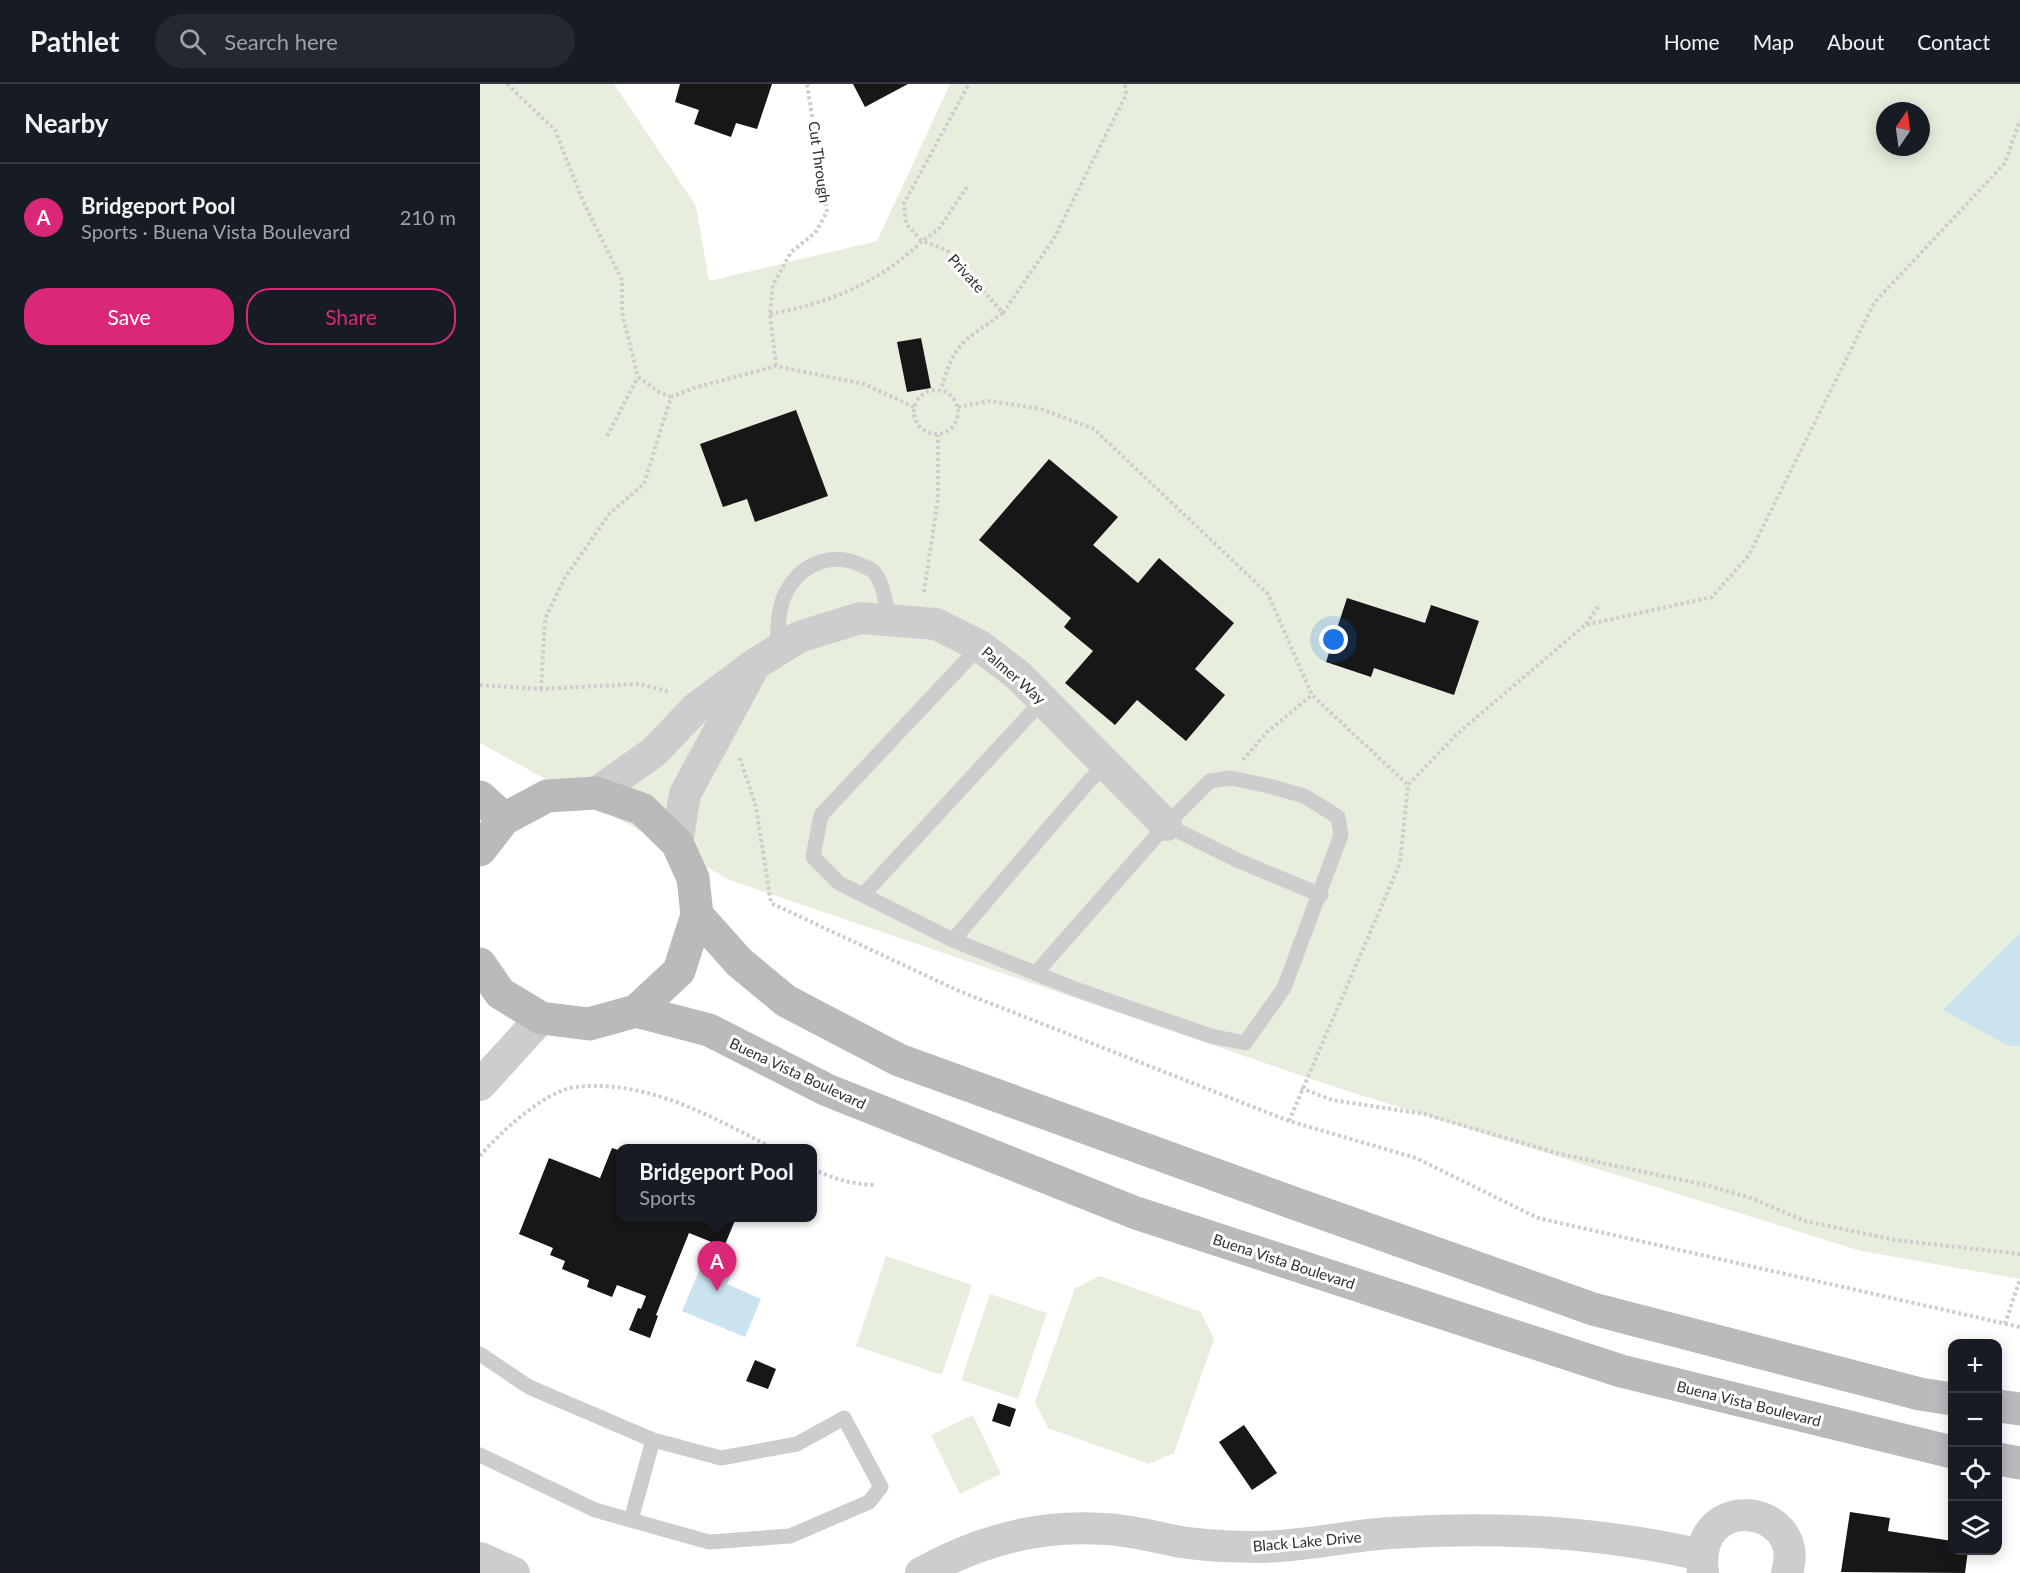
<!DOCTYPE html>
<meta charset="utf-8">
<style>
body{margin:0;font-family:Lato,sans-serif;background:#242831;color:#f1f3f6}
.controls{position:absolute;right:18px;bottom:18px;display:grid;overflow:hidden;border-radius:12px;box-shadow:0 3px 15px #0003}
.controls button{width:54px;height:54px;display:grid;place-items:center;padding:0;border:0;border-bottom:2px solid #363941;background:#171b24;color:#f1f3f6;font:30px sans-serif}
.compass{position:absolute;left:1396px;top:18px;width:54px;height:54px;border-radius:50%;background:#171b24;box-shadow:0 3px 15px #0003;rotate:13deg}
.you{position:absolute;left:854px;top:556px;width:21px;height:21px;margin:-15px;border:4px solid #fff;border-radius:50%;background:#1a73e8;box-shadow:0 0 0 9px #1a73e833}
.badge{display:grid;place-items:center;width:39px;height:39px;border-radius:50%;background:#db2777;color:#fff;font-size:20px;font-weight:700}
.pin{position:absolute;translate:-50% -50px;filter:drop-shadow(0 2px 3px #0008)}
.pin::after{content:'';position:absolute;top:32px;width:21px;height:18px;background:inherit;clip-path:polygon(0 0,100% 0,50% 100%)}
.popup{position:absolute;left:136px;top:1060px;width:201px;height:78px;box-sizing:border-box;display:grid;place-content:center;border-radius:12px;background:#171b24;filter:drop-shadow(0 2px 4px #0005);font-size:20px;white-space:nowrap;color:#9ea1a6}
.popup b{font-size:22px;color:#f1f3f6}
.popup::after{content:'';position:absolute;left:50%;top:100%;margin-left:-12px;border:12px solid transparent;border-top-color:#171b24}
.list{margin:0;padding:0;list-style:none}
h2{display:flex;justify-content:space-between;align-items:center;height:78px;margin:0;padding:0 24px;font-size:26px}
h2 small{font-size:20px;font-weight:400;color:#9ea1a6}
.list li{display:grid;grid-template-columns:39px 1fr auto;gap:18px;align-items:center;box-sizing:border-box;height:108px;padding:0 24px;border-top:2px solid #363941}
.list b{display:block;font-size:22px;white-space:nowrap}
.list p{margin:0;font-size:20px;white-space:nowrap;color:#9ea1a6}
.list em{font-size:20px;font-style:normal;color:#9ea1a6}
.actions{display:flex;gap:12px;padding:18px 24px}
.actions a{flex:1;padding:14px 0;border:2px solid #db2777;border-radius:24px;text-align:center;font-size:21px;color:#db2777}
.actions .main{background:#db2777;color:#fff}
.icon{flex:none;width:33px;height:33px;fill:none;stroke:currentColor;stroke-width:2;stroke-linecap:round;stroke-linejoin:round}
.map{position:relative;flex:none;width:1540px;height:1489px;overflow:hidden}
header{display:flex;align-items:center;gap:36px;box-sizing:border-box;height:84px;padding:0 30px;background:#171b24;border-bottom:2px solid #363941}
header strong{font-size:28px}
nav{display:flex;gap:33px;margin-inline-start:auto;font-size:21px}
.search{width:420px;height:54px;background:#242831;display:flex;align-items:center;gap:15px;box-sizing:border-box;padding:0 21px;border-radius:33px;color:#9ea1a6;font-size:22px}
main{display:flex}
aside{flex:1;background:#171b24}
.map>svg:first-child{display:block}
.green{fill:#e7eedd;fill-rule:evenodd}
.water{fill:#c9e3ef}
.building{fill:#171717}
.lines{fill:none;stroke-linecap:round;stroke-linejoin:round}
.path{stroke:#cdcdcd;stroke-width:4;stroke-dasharray:3 3;stroke-linecap:butt}
.service{stroke:#cdcdcd;stroke-width:15}
.minor{stroke:#cdcdcd;stroke-width:32}
.secondary{stroke:#bababa;stroke-width:33}
.labels{text-anchor:middle;dominant-baseline:central;stroke-width:6;stroke-linejoin:round;paint-order:stroke}
.street-label{font-size:15px;fill:#303030;stroke:#fff}
</style>
<header>
<strong>Pathlet</strong>
<div class="search"><svg class="icon" aria-label="search" viewBox="0 0 24 24"><circle cx="10" cy="10" r="6"/><path d="M15 15l6 6"/></svg>Search here</div>
<nav><a>Home</a><a>Map</a><a>About</a><a>Contact</a></nav>
</header>
<main>
<aside>
<h2>Nearby<small></small></h2>
<ul class="list">
<li><span class="badge">A</span><div><b>Bridgeport Pool</b><p>Sports · Buena Vista Boulevard</p></div><em>210 m</em></li>
</ul>
<div class="actions"><a class="main">Save</a><a>Share</a></div>
</aside>
<div class="map">
<svg width="1540" height="1489" viewBox="0 0 1540 1489">
<rect width="100%" height="100%" fill="#fff"/>
<path class="green" d="M0 0H134L216 122 229 197 397 157 470 0H1540V1195L1381 1167 861 1005 250 796 0 659ZM1405 27H1441V63H1405Z
M406 1172 492 1201 462 1291 376 1262Z
M620 1192 721 1228 734 1255 694 1369 669 1380 568 1344 555 1318 595 1204Z
M510 1210 567 1229 538 1315 481 1296Z
M493 1331 521 1390 480 1410 451 1351Z"/>
<path class="water" d="M1540 849V962H1529L1463 926Z
M224 1175 252 1187 247 1200 281 1215 265 1253 202 1227Z"/>
<path class="building" d="M200 0H292L277 45 256 39 251 53 214 40 219 26 195 18Z
M373 0H428L385 23Z
M441 254 451 304 427 308 417 258Z
M316 326 348 412 275 438 267 415 243 423 220 360Z
M569 375 638 433 613 461 658 499 679 474 754 539 715 585 745 611 706 657 657 616 635 641 585 599 613 567 584 543 591 534 499 456Z
M867 514 945 539 951 521 999 537 974 611 894 584 891 593 846 578Z
M132 1064 141 1067V1134H256L244 1163 209 1149 176 1231 178 1232 170 1254 149 1246 158 1224 161 1225 166 1212 137 1201 132 1213 107 1203 109 1196 82 1185 85 1177 70 1171 73 1164 39 1150 69 1074 120 1094Z
M275 1276 296 1285 288 1305 266 1297Z
M518 1319 536 1325 530 1343 512 1337Z
M764 1341 797 1389 772 1406 739 1358Z
M1370 1428 1410 1434 1408 1447 1472 1457V1466H1488L1485 1489 1361 1488Z"/>
<g class="lines">
<path class="path" d="M27 0 75 46 103 117 142 196V228L158 293 179 308 191 313
M487 103 458 146 442 157 426 140 424 119 489 0
M523 229 573 156 646 11 645 0
M290 230C347 220 401 198 442 157L467 166 523 229C485 257 474 257 461 306
M296 282 290 230 293 201 311 168 335 149 347 128 327 0
M434 328a22 22 0 1 1 44 0a22 22 0 1 1-44 0Z
M478 323 510 317 561 325 614 345 788 510 832 611 928 701
M127 352 158 293
M444 508 458 414V351
M1106 540 1120 520
M0 601 61 605 159 600 190 608
M61 605 65 535 84 495 130 429 164 400 191 313 214 304 296 282 384 300 434 323
M260 674 276 723 291 819 479 907 809 1037 936 1074 1058 1134 1540 1243
M763 676 787 648 832 611
M821 1004 852 1016 944 1030 1080 1070 1230 1102 1271 1114 1325 1137 1415 1156 1540 1170
M809 1037 920 779 928 701 978 649 1105 541 1232 513 1269 471 1394 219 1525 79 1540 36
M0 1072C19 1049 65 1007 95 1003 167 995 232 1033 293 1064
M333 1085C354 1095 371 1100 394 1101
M1525 1240 1540 1195"/>
<path class="service" d="M500 562 341 731 333 773 359 799 473 856 595 905 731 952 765 959 804 904 861 751 858 733 824 712 789 702 751 694 730 697 686 741 556 889
M297 567C298 546 297 521 309 503 325 478 354 468 381 481 385 483 391 485 394 488 404 500 406 521 409 537
M686 741 759 777 841 811
M383 811 563 616
M473 856 609 697 626 681
M0 1270 49 1303 173 1356 241 1374 317 1360 364 1334 401 1403 389 1418 310 1452 229 1458 115 1426 0 1371
M151 1436 173 1356"/>
<path class="minor" d="M116 709 174 668 216 624 275 580 319 553 380 534 456 540 500 562 539 592 686 741
M197 759 205 710 271 588
M0 1001 61 934
M0 1474 34 1489
M441 1489C497 1458 560 1440 624 1445 650 1446 675 1453 701 1458 728 1462 755 1463 782 1463 824 1462 867 1452 909 1449 1014 1442 1118 1447 1221 1471
M1223 1489C1211 1405 1328 1419 1307 1489"/>
<path class="secondary" d="M0 713 24 735
M0 766 24 735 67 712 116 709 162 725 197 759 213 794 217 831 199 887 156 927 109 940 61 934 20 909 0 880
M217 831 259 878 306 917 419 976 805 1116 1113 1225 1440 1310 1472 1315
M156 927 229 946 347 1006 656 1129 1141 1287 1472 1368
M1518 1322 1540 1325
M1518 1375 1540 1379"/>
</g>
<g class="labels">
<g class="street-label">
<text transform="translate(340 78) rotate(82)">Cut Through</text>
<text transform="translate(487 189) rotate(48)">Private</text>
<text transform="translate(534 591) rotate(41)">Palmer Way</text>
<text transform="translate(318 989) rotate(25)">Buena Vista Boulevard</text>
<text transform="translate(804 1177) rotate(18)">Buena Vista Boulevard</text>
<text transform="translate(1269 1319) rotate(14)">Buena Vista Boulevard</text>
<text transform="translate(827 1457) rotate(-5)">Black Lake Drive</text>
</g>
</g>
</svg>
<div class="controls">
<button>+</button>
<button>−</button>
<button><svg class="icon" aria-label="locate" viewBox="0 0 24 24"><circle cx="12" cy="12" r="6"/><path d="M12 2v4M12 18v4M2 12h4M18 12h4"/></svg></button>
<button><svg class="icon" aria-label="layers" viewBox="0 0 24 24"><path d="M12 4l9 5-9 5-9-5zM3 14l9 5 9-5"/></svg></button>
</div>
<svg class="compass" viewBox="-18 -18 36 36"><path d="M0-13l5 13h-10z" fill="#e53935"/><path d="M0 13l5-13h-10z" fill="#9ea1a6"/></svg>
<div class="you"></div>
<div class="pin badge" style="left:237px;top:1207px">A</div>
<div class="popup"><b>Bridgeport Pool</b>Sports</div>
</div>
</main>
